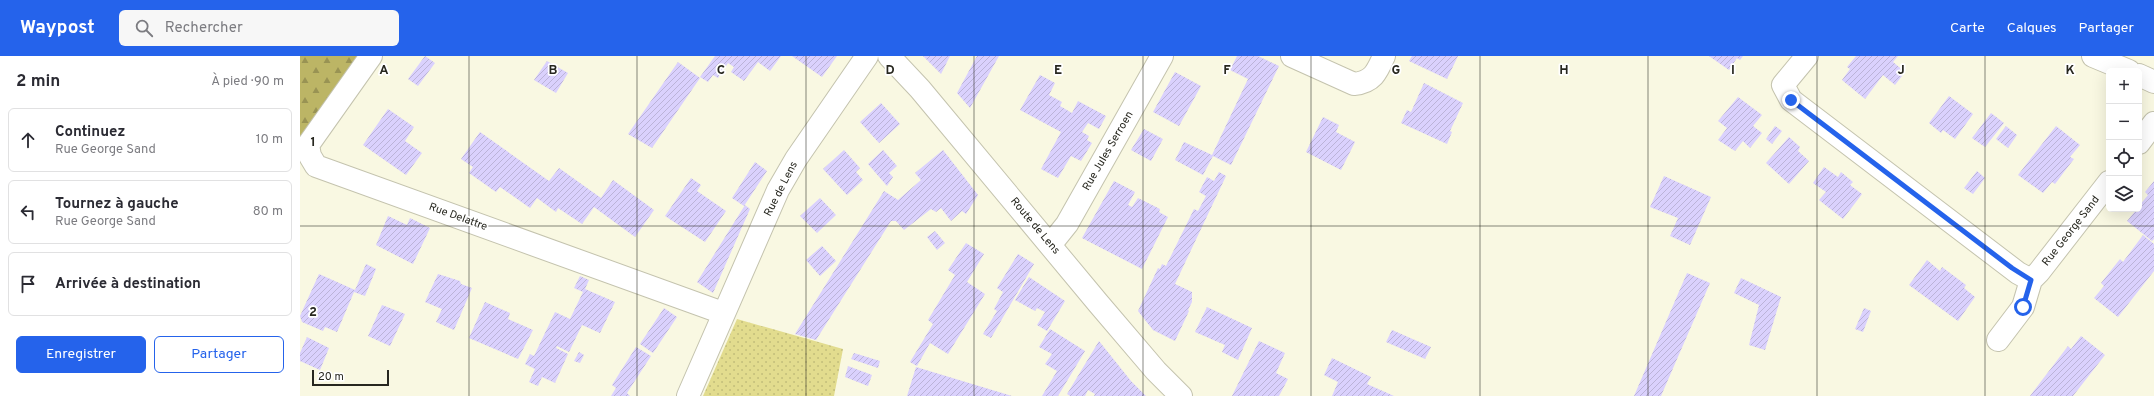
<!DOCTYPE html>
<html lang="fr">
<meta charset="utf-8">
<style>
body{margin:0;font-family:Overpass,sans-serif;background:#f7f7f7;color:#2b2b33}
.controls{position:absolute;right:12px;top:12px;display:grid;overflow:hidden;border-radius:6px;box-shadow:0 4px 16px #0002}
.controls button{width:36px;height:36px;display:grid;place-items:center;padding:0;border:0;border-bottom:1px solid #e1e1e2;background:#fff;color:#2b2b33;font:20px sans-serif}
.scale{position:absolute;left:12px;bottom:10px;width:77px;box-sizing:border-box;padding-left:4px;border:2px solid #27271f;border-top:0;font-size:11px;line-height:14px;white-space:nowrap;color:#27271f;-webkit-text-stroke:3px #fff;paint-order:stroke}
.stop{position:absolute;width:12px;height:12px;margin:-9px;border:3px solid #2563eb;border-radius:50%;background:#fff}
.stop.end{background:#2563eb;border-color:#fff;box-shadow:0 1px 4px #0008}
.list{margin:0;padding:0;list-style:none}
h2{display:flex;justify-content:space-between;align-items:center;height:52px;margin:0;padding:0 16px;font-size:17px}
h2 small{font-size:13px;font-weight:400;color:#7c7c81}
.list li{display:grid;grid-template-columns:26px 1fr auto;gap:12px;align-items:center;box-sizing:border-box;height:64px;margin:0 8px 8px;padding:0 8px;border:1px solid #e1e1e2;border-radius:6px}
.list b{display:block;font-size:15px;white-space:nowrap}
.list p{margin:0;font-size:13px;white-space:nowrap;color:#7c7c81}
.list em{font-size:13px;font-style:normal;color:#7c7c81}
.actions{display:flex;gap:8px;padding:12px 16px}
.actions a{flex:1;padding:9px 0;border:1px solid #2563eb;border-radius:6px;text-align:center;font-size:14px;color:#2563eb}
.actions .main{background:#2563eb;color:#fff}
.icon{flex:none;width:22px;height:22px;fill:none;stroke:currentColor;stroke-width:2;stroke-linecap:round;stroke-linejoin:round}
.map{position:relative;flex:none;width:1854px;height:340px;overflow:hidden}
header{display:flex;align-items:center;gap:24px;box-sizing:border-box;height:56px;padding:0 20px;background:#2563eb;color:#fff}
header strong{font-size:19px}
nav{display:flex;gap:22px;margin-inline-start:auto;font-size:14px}
.search{width:280px;height:36px;background:#f7f7f7;display:flex;align-items:center;gap:10px;box-sizing:border-box;padding:0 14px;border-radius:6px;color:#7c7c81;font-size:15px}
main{display:flex}
aside{flex:1;background:#fff}
.map>svg:first-child{display:block}
.grass{fill:url(#grass-dots)}
.forest{fill:url(#forest-firs)}
.building{fill:url(#building-hatch)}
.lines{fill:none;stroke-linecap:round;stroke-linejoin:round}
.minor-casing{stroke:#c4c3ae;stroke-width:24}
.tertiary-casing{stroke:#c4c3ae;stroke-width:24}
.minor{stroke:#fff;stroke-width:22}
.tertiary{stroke:#fff;stroke-width:22}
.route{stroke:#2563eb;stroke-width:5}
.grid{fill:none;stroke:#27271f;stroke-width:1;stroke-opacity:0.55}
.labels{text-anchor:middle;dominant-baseline:central;stroke-width:3.5;stroke-linejoin:round;paint-order:stroke}
.street-label{font-size:11px;fill:#27271f;stroke:#fff}
.grid-label{font-size:13px;text-anchor:middle;font-weight:bold;fill:#27271f;stroke:#fff;stroke-width:3.5;stroke-linejoin:round;paint-order:stroke}
</style>
<header>
<strong>Waypost</strong>
<div class="search"><svg class="icon" aria-label="search" viewBox="0 0 24 24"><circle cx="10" cy="10" r="6"/><path d="M15 15l6 6"/></svg>Rechercher</div>
<nav><a>Carte</a><a>Calques</a><a>Partager</a></nav>
</header>
<main>
<aside>
<h2>2 min<small>À pied · 90 m</small></h2>
<ul class="list">
<li><svg class="icon" aria-label="ahead" viewBox="0 0 24 24"><path d="M12 20V5M6 11l6-6 6 6"/></svg><div><b>Continuez</b><p>Rue George Sand</p></div><em>10 m</em></li>
<li><svg class="icon" aria-label="left" viewBox="0 0 24 24"><path d="M17 20v-9H6M10 6l-5 5 5 5"/></svg><div><b>Tournez à gauche</b><p>Rue George Sand</p></div><em>80 m</em></li>
<li><svg class="icon" aria-label="arrive" viewBox="0 0 24 24"><path d="M6 21V4h12l-3 4 3 4H6"/></svg><div><b>Arrivée à destination</b></div></li>
</ul>
<div class="actions"><a class="main">Enregistrer</a><a>Partager</a></div>
</aside>
<div class="map">
<svg width="1854" height="340" viewBox="0 0 1854 340">
<defs>
<pattern id="grass-dots" width="8" height="8" patternUnits="userSpaceOnUse"><rect width="8" height="8" fill="#e2dc8e"/><path d="M2 2h.1M6 6h.1" fill="none" stroke="#c2bd7a" stroke-width="1.8" stroke-linecap="round"/></pattern>
<pattern id="forest-firs" width="22" height="20" patternUnits="userSpaceOnUse"><rect width="22" height="20" fill="#bcb565"/><path d="M5 1l3.5 6h-7zM16 11l3.5 6h-7z" fill="#999353"/></pattern>
<pattern id="building-hatch" width="6" height="6" patternUnits="userSpaceOnUse"><rect width="6" height="6" fill="#dad1fd"/><path d="M-1 1l2-2M0 6l6-6M5 7l2-2" fill="none" stroke="#bbb3d8"/></pattern>
</defs>
<rect width="100%" height="100%" fill="#f9f8e2"/>
<path class="grass" d="M437 263 543 293 534 340H403Z"/>
<path class="forest" d="M0 0H59L0 86Z"/>
<path class="building" d="M125 0 135 7 118 30 108 23Z
M415 0H481L470 15 458 6 444 25 431 16 434 11 428 7 418 22 413 19 408 26 400 21Z
M492 0H537L522 21Z
M623 0H650L641 18Z
M677 0H699L670 52 657 37Z
M937 0H958L979 10 931 109 913 100 903 119 875 104 884 86 912 99 948 23 930 14Z
M1112 0H1158L1147 23 1109 5Z
M1409 0H1443L1440 4 1437 2 1429 14Z
M1556 0H1598L1593 6 1605 16 1595 29 1583 19 1565 43 1542 24 1550 13 1547 11Z
M247 5 268 17 256 37 234 24Z
M378 6 400 22 352 92 328 78Z
M875 16 901 30 879 70 853 56Z
M740 19 755 27 749 39 762 46 760 50 772 57 778 45 806 60 799 73 788 67 782 76 789 80 787 84 792 87 781 105 771 100 758 122 741 113 761 76 720 54Z
M1124 27 1163 47 1150 75 1152 76 1147 88 1101 67 1107 54 1111 56Z
M1649 40 1673 58 1655 83 1643 74 1641 77 1629 67Z
M1438 41 1462 59 1453 70 1462 77 1450 92 1443 85 1435 95 1418 84 1427 72 1418 65Z
M581 47 600 68 579 87 560 66Z
M88 53 114 71 105 85 122 97 106 119 63 89Z
M1691 57 1704 67 1685 91 1672 82Z
M1023 61 1039 69 1036 76 1055 86 1041 114 1006 96Z
M1475 70 1482 75 1472 88 1466 83Z
M1706 70 1717 79 1708 92 1696 83Z
M1756 70 1780 89 1770 101 1774 103 1764 116 1755 128 1752 126 1743 137 1718 119Z
M844 73 863 83 851 105 831 94Z
M180 76 249 125 259 112 301 142 313 124 354 154 335 181 294 151 282 168 258 152 256 156 237 142 230 152 200 131 196 136 169 117 173 111 161 103Z
M1489 81 1500 91 1498 95 1509 105 1489 128 1466 107Z
M544 94 560 112 556 116 563 124 547 139 523 113Z
M583 94 597 110 589 117 593 121 587 130 568 108Z
M643 94 678 139 666 158 662 155 651 165 641 152 636 156 631 153 604 174 596 165H591L516 284 495 278 584 135 598 144 621 124 615 117Z
M455 106 467 115 444 150 432 142Z
M1524 111 1538 121 1541 116 1553 126 1550 129 1562 138 1543 163 1519 144 1526 136 1513 127Z
M1677 115 1685 122 1673 138 1664 132Z
M919 116 926 120 875 228 892 236V246L888 254 889 255 875 285 853 274 838 255 858 212 860 213 862 208 866 210 894 153 898 155 906 140 899 136 907 121 914 125Z
M1364 120 1411 141 1390 189 1370 180 1378 162 1350 151Z
M391 122 401 129 397 135 426 155 405 186 365 160Z
M814 125 835 136 828 149 832 151 838 142 860 153 859 156 868 161 842 213 782 182Z
M1854 125V183L1852 185 1827 165 1837 153H1839V150L1848 139 1845 136Z
M520 142 536 159 517 177 500 160Z
M445 149 450 153 413 237 397 226Z
M88 160 107 169 110 162 130 172 113 208 76 189Z
M635 175 645 187 637 194 627 181Z
M1843 179 1854 188V215L1818 261 1794 242 1804 230 1801 227 1820 203 1823 206Z
M666 187 684 198 667 226 685 238 648 298 630 287 617 310 610 306 633 268 628 264 655 219 648 214Z
M522 190 536 205 520 220 506 204Z
M718 198 734 208 691 282 683 278 697 255 694 253 703 236 697 232Z
M1627 204 1640 215 1642 211 1666 229 1664 232 1675 241 1658 265 1609 229Z
M66 208 76 213 65 240 54 236 37 276 25 271 23 275 2 266 0 260 19 218 55 234Z
M1387 217 1410 227 1361 340H1334Z
M138 218 160 225 161 228 172 232 154 274 136 266 142 253 125 246Z
M280 220 289 224 285 233 315 246 300 277 282 269 269 296 257 290 256 292 268 298 255 327 242 321 238 330 229 326 235 313 225 308 230 298 234 300 255 256 270 263 283 236 274 232Z
M729 221 765 245 747 275 737 269 745 256 737 252 735 255 715 244Z
M1441 222 1481 241 1465 294 1449 289 1459 249 1434 237Z
M185 246 210 257 208 263 233 274 218 303 169 282Z
M82 249 105 258 90 290 68 280Z
M907 251 952 272 938 304 922 296 925 289 895 276Z
M364 252 377 261 353 297 340 288Z
M1564 252 1571 255 1563 276 1555 273Z
M750 273 785 295 758 340H742L757 315 745 308 752 298 739 291Z
M1092 274 1131 291 1125 303 1086 286Z
M1781 280 1805 299 1773 340H1730L1768 290 1771 293Z
M7 281 29 292 20 314 0 305V297Z
M799 285 831 325 846 340H794L795 338 788 334 785 340H770L767 338Z
M959 285 985 297 976 317 988 323 979 340H932Z
M336 291 351 300 327 337 330 340H311L316 332 312 329Z
M279 296 284 299 280 307 274 305Z
M554 297 580 305 578 312 551 303Z
M1032 302 1071 321 1067 328 1094 340H1032L1038 326 1024 319Z
M548 310 572 319 568 330 545 321Z
M616 311 712 340H607Z"/>
<g class="lines">
<defs>
<path id="minor" d="M71 0 8 89 10 100 16 110 423 257
M992 0 1054 28C1073 26 1077 16 1084 0
M1507 0 1483 29 1491 44 1718 217 1731 224
M1793 0 1829 15
M1839 19 1854 26
M1839 87 1854 67
M751 188 767 168 862 0
M1698 284 1723 251 1731 224 1739 216 1809 126
M388 340 478 134 496 103 567 0"/>
<path id="tertiary" d="M589 0 620 33 798 247 856 315 881 340"/>
</defs>
<use href="#minor" class="minor-casing"/>
<use href="#tertiary" class="tertiary-casing"/>
<use href="#minor" class="minor"/>
<use href="#tertiary" class="tertiary"/>
</g>
<g class="lines">
<path class="route" d="M1491 44 1712 212 1731 224 1723 251"/>
</g>
<path class="grid" d="M169 0V340M337 0V340M506 0V340M674 0V340M843 0V340M1011 0V340M1180 0V340M1348 0V340M1517 0V340M1685 0V340M0 170H1854"/>
<g class="labels">
<g class="street-label">
<text transform="translate(808 95) rotate(-60)">Rue Jules Serroen</text>
<text transform="translate(481 133) rotate(-63)">Rue de Lens</text>
<text transform="translate(158 161) rotate(20)">Rue Delattre</text>
<text transform="translate(735 170) rotate(50)">Route de Lens</text>
<text transform="translate(1771 175) rotate(-52)">Rue George Sand</text>
</g>
</g>
<g class="grid-label">
<text x="84" y="18">A</text>
<text x="253" y="18">B</text>
<text x="421" y="18">C</text>
<text x="590" y="18">D</text>
<text x="758" y="18">E</text>
<text x="927" y="18">F</text>
<text x="1096" y="18">G</text>
<text x="1264" y="18">H</text>
<text x="1433" y="18">I</text>
<text x="1601" y="18">J</text>
<text x="1770" y="18">K</text>
<text x="13" y="90">1</text>
<text x="13" y="260">2</text>
</g>
</svg>
<div class="controls">
<button>+</button>
<button>−</button>
<button><svg class="icon" aria-label="locate" viewBox="0 0 24 24"><circle cx="12" cy="12" r="6"/><path d="M12 2v4M12 18v4M2 12h4M18 12h4"/></svg></button>
<button><svg class="icon" aria-label="layers" viewBox="0 0 24 24"><path d="M12 4l9 5-9 5-9-5zM3 14l9 5 9-5"/></svg></button>
</div>
<div class="scale">20 m</div>
<div class="stop" style="left:1723px;top:251px"></div>
<div class="stop end" style="left:1491px;top:44px"></div>
</div>
</main>
